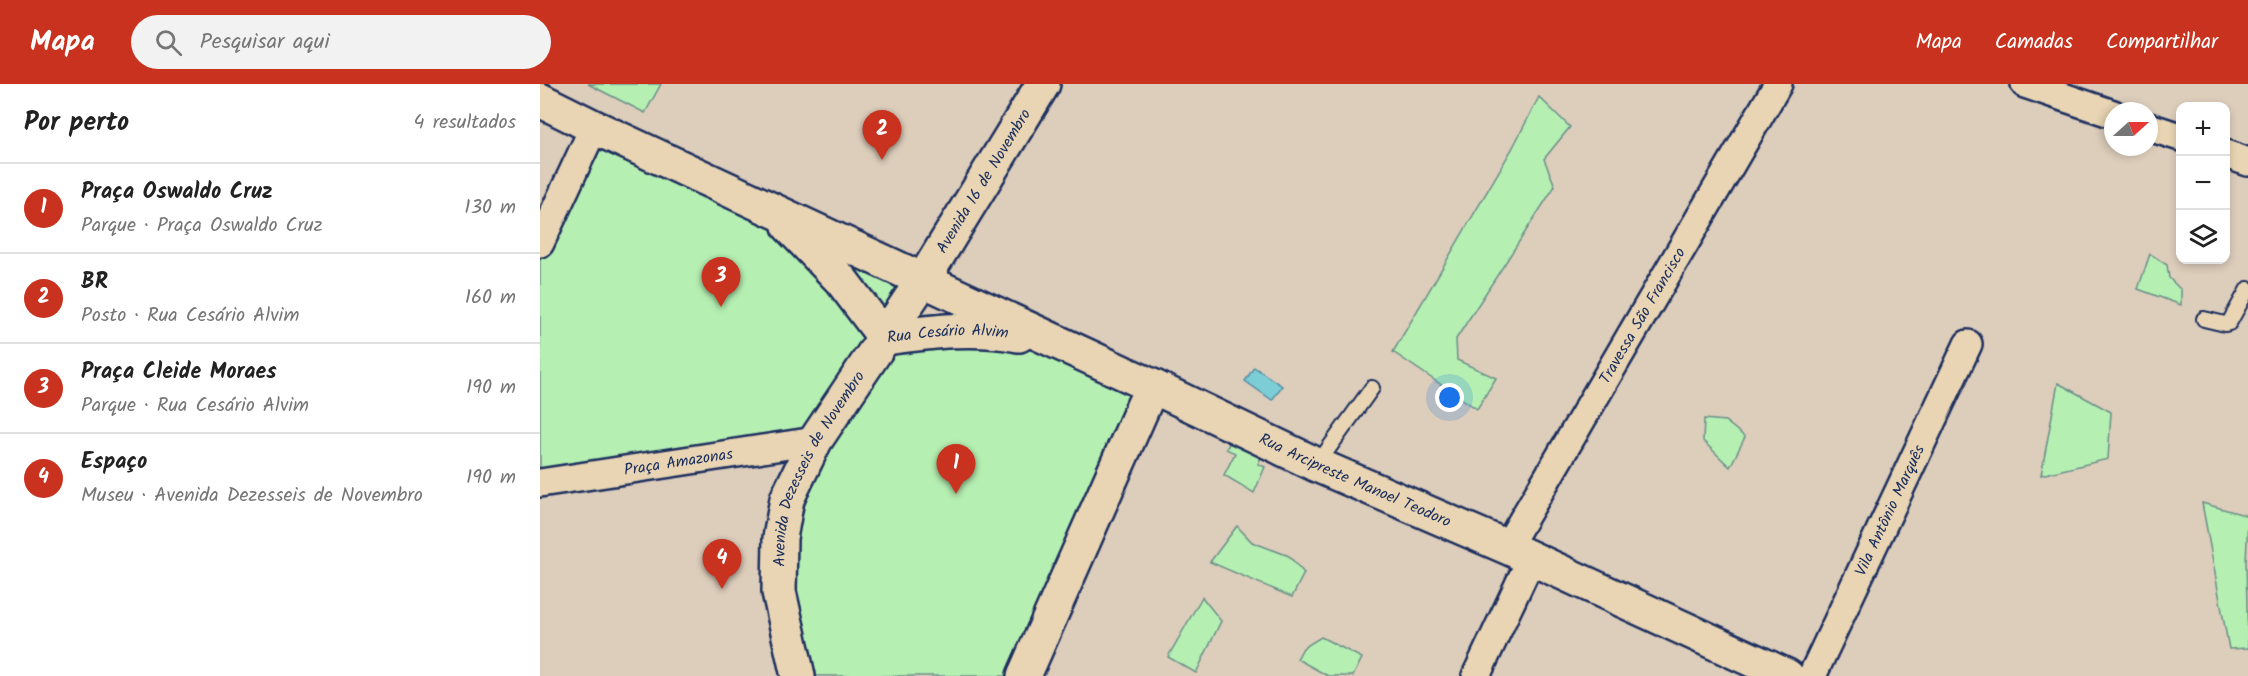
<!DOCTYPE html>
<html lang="pt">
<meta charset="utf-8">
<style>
body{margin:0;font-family:Kalam,sans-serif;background:#f2f2f2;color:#222}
.controls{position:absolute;right:18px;top:18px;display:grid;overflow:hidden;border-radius:12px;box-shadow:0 3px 9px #0003}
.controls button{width:54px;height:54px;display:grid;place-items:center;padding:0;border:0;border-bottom:2px solid #e0e0e0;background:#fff;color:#222;font:30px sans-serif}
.compass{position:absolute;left:1564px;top:18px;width:54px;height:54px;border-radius:50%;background:#fff;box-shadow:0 3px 9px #0003;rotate:69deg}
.you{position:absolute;left:910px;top:314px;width:21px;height:21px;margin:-15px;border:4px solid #fff;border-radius:50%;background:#1a73e8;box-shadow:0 0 0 9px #1a73e833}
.badge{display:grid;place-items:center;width:39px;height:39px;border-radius:50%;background:#c8321e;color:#fff;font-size:20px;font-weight:700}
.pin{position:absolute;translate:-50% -50px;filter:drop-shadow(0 2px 3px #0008)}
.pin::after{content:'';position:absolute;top:32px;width:21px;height:18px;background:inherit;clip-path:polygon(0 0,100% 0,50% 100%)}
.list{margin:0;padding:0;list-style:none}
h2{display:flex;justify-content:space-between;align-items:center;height:78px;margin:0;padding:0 24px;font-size:26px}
h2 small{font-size:20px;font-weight:400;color:#767676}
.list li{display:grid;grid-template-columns:39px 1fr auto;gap:18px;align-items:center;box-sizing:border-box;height:90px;padding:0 24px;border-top:2px solid #e0e0e0}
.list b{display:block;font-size:22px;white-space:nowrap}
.list p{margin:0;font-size:20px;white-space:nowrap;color:#767676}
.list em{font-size:20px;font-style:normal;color:#767676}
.icon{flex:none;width:33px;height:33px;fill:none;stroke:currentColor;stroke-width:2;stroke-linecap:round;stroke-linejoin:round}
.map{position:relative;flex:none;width:1708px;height:592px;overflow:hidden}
header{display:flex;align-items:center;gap:36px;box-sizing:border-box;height:84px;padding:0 30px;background:#c8321e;color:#fff}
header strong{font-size:28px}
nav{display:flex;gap:33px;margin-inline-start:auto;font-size:21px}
.search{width:420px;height:54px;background:#f2f2f2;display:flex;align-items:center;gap:15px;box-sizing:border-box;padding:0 21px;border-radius:33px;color:#767676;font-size:22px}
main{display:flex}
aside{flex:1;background:#fff}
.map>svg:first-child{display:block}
.green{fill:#b6efb2;stroke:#688f88;stroke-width:1.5}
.water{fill:#7ccdd5;stroke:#558ea5;stroke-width:1.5}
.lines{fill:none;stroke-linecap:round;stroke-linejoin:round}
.service-casing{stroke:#1b2f5e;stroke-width:18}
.minor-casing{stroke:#1b2f5e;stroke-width:32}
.tertiary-casing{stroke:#1b2f5e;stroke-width:38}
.secondary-casing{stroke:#1b2f5e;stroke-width:38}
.service{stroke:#e9d5b3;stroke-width:14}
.minor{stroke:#e9d5b3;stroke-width:27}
.tertiary{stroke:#e9d5b3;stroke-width:33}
.secondary{stroke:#e9d5b3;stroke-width:33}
.labels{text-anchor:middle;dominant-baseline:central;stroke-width:4.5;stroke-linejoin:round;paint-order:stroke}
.street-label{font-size:16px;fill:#1b2f5e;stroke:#e9d5b3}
</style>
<header>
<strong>Mapa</strong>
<div class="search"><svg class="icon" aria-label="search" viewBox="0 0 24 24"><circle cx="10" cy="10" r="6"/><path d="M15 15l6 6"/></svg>Pesquisar aqui</div>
<nav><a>Mapa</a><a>Camadas</a><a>Compartilhar</a></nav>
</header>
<main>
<aside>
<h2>Por perto<small>4 resultados</small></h2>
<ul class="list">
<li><span class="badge">1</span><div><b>Praça Oswaldo Cruz</b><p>Parque · Praça Oswaldo Cruz</p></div><em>130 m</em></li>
<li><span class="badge">2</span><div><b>BR</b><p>Posto · Rua Cesário Alvim</p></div><em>160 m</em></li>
<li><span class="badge">3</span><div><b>Praça Cleide Moraes</b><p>Parque · Rua Cesário Alvim</p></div><em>190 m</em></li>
<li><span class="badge">4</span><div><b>Espaço</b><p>Museu · Avenida Dezesseis de Novembro</p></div><em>190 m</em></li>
</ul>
</aside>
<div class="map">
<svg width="1708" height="592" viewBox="0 0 1708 592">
<rect width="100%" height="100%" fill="#ddcdbb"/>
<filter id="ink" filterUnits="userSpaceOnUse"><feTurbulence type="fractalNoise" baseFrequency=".0167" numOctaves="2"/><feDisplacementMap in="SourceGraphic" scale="12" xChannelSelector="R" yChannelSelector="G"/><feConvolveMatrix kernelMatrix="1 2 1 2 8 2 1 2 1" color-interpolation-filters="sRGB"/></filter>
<g filter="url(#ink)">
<path class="green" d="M48 0H121L105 29Z
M999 13 1030 43 1004 75 1015 102 916 255 917 276 956 294 937 325 853 268 972 65Z
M54 43 379 192 275 357 0 399V169Z
M1610 170 1627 181 1629 194 1641 206V221L1598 205Z
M473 258 606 314 480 592H272L251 508V458L287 362 348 266Z
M1518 299 1571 328 1568 375 1501 391Z
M1164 335 1185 337 1205 353 1190 383 1163 357Z
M693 353 723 369 718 380 725 383 714 409 684 391 695 369 686 365Z
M1662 419 1708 432 1706 479 1708 564 1689 565Z
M697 442 712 458 749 472 764 489 752 513 670 478Z
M662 513 681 537 656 589 628 573Z
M781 553 822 574 813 592H788L757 575 763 564Z"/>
<path class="water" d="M714 283 742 302 732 316 705 297Z"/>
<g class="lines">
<defs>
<path id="service" d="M1664 235 1685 240 1689 239 1708 205
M786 368 832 304"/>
<g id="minor">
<path d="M1485 0 1573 30"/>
<path d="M1609 43 1640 53"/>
<path d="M1686 70 1708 78"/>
<path d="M0 159 54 43"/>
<path id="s1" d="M0 399 275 357"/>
<path id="s2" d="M967 463 1238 0"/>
<path d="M936 592 991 475"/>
<path id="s3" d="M1272 592 1428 260"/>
</g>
<g id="tertiary">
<path d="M0 16 54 43 383 196"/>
<path d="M249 142 302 197 345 254"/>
<path id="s4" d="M612 302 777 381 967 463 1247 592"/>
</g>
<g id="secondary">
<path d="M383 196 612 302 484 592"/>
<path id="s5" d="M345 254C390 248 434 242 479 251"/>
<path id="s6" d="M258 592 239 508 240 454 247 415 275 357 383 196 503 0"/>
</g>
</defs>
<use href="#service" class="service-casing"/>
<use href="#minor" class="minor-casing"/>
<use href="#tertiary" class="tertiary-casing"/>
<use href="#secondary" class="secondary-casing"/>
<use href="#service" class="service"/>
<use href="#minor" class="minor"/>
<use href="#tertiary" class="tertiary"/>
<use href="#secondary" class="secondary"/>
</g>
</g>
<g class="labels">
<g class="street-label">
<text stroke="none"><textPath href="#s6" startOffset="554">Avenida 16 de Novembro</textPath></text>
<text stroke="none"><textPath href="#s2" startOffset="268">Travessa São Francisco</textPath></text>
<text stroke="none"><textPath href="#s5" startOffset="63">Rua Cesário Alvim</textPath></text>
<text stroke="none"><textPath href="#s1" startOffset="140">Praça Amazonas</textPath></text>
<text stroke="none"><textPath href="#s6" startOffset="219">Avenida Dezesseis de Novembro</textPath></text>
<text stroke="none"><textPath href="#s4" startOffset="224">Rua Arcipreste Manoel Teodoro</textPath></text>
<text stroke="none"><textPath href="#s3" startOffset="183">Vila Antônio Marquês</textPath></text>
</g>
</g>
</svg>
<div class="controls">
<button>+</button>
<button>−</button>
<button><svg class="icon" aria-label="layers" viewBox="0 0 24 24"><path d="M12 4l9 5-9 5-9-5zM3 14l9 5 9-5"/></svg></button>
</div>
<svg class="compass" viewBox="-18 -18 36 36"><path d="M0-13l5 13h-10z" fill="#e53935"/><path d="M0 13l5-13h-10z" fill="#767676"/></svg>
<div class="you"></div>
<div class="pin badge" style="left:416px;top:410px">1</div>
<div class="pin badge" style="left:342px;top:76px">2</div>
<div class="pin badge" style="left:181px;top:223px">3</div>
<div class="pin badge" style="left:182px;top:505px">4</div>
</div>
</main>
